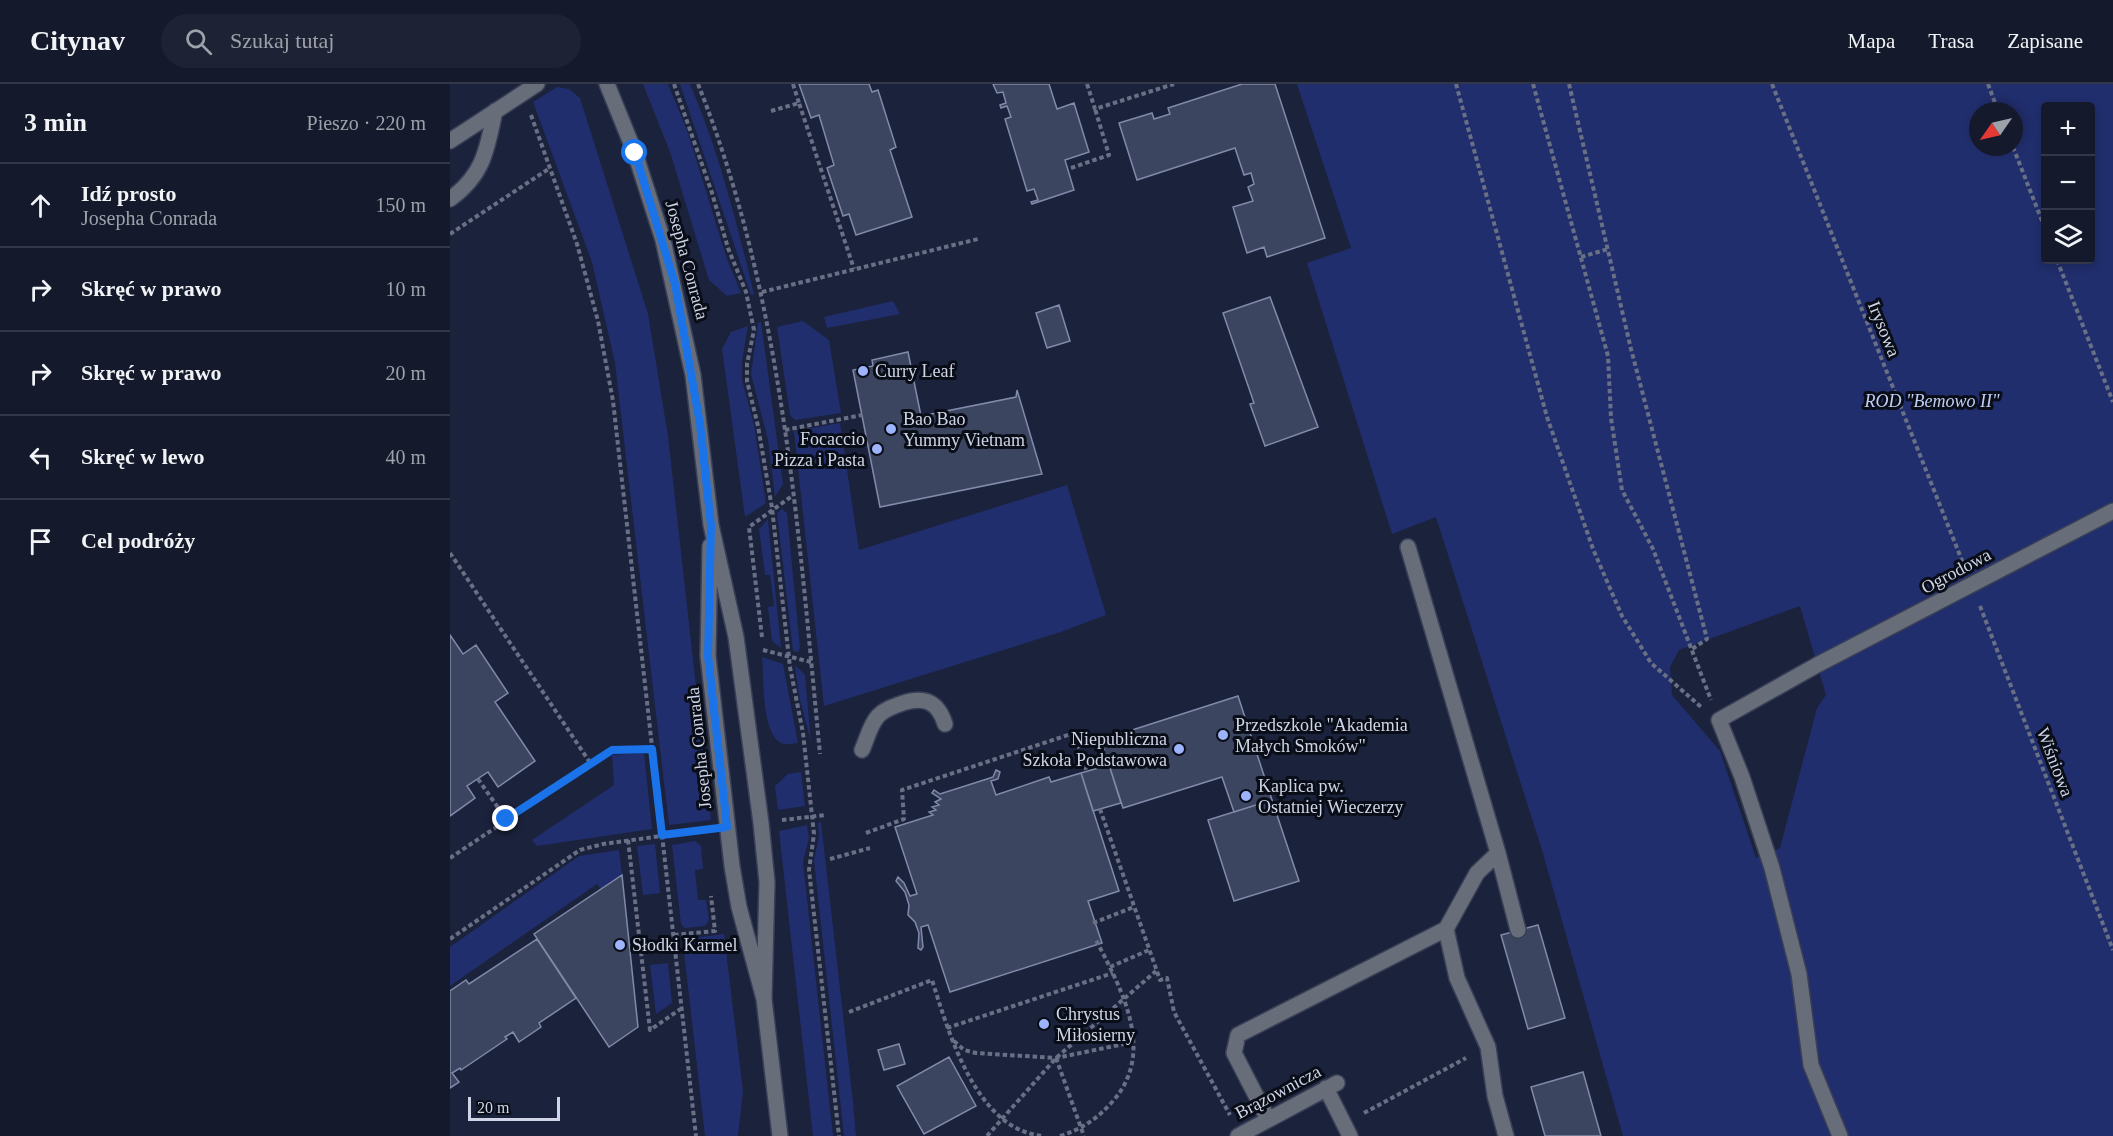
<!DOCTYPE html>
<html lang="pl">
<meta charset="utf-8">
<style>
body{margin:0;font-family:"Times New Roman",serif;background:#1d2334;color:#f1f3f6}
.controls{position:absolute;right:18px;top:18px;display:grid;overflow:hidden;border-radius:6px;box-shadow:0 3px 9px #0003}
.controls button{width:54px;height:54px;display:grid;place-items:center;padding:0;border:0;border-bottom:2px solid #333848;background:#141a2c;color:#f1f3f6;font:30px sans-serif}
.compass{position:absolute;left:1519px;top:18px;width:54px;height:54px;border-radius:50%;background:#141a2c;box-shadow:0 3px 9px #0003;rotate:236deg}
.scale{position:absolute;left:18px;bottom:15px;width:92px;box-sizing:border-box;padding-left:6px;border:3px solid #cfd5e6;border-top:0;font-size:16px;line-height:21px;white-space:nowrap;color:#cfd5e6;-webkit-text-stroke:4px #090d17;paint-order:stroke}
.stop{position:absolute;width:18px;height:18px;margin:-14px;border:4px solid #1a73e8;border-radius:50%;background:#fff}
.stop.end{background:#1a73e8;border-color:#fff;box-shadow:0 2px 6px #0008}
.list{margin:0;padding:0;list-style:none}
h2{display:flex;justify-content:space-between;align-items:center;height:78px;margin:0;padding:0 24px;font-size:26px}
h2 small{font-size:20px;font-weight:400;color:#9da1a9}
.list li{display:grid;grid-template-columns:39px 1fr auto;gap:18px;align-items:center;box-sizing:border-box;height:84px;padding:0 24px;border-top:2px solid #333848}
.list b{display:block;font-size:22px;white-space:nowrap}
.list p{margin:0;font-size:20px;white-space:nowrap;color:#9da1a9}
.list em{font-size:20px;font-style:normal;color:#9da1a9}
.icon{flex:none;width:33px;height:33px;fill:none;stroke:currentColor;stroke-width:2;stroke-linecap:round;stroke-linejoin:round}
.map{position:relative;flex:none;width:1663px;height:1052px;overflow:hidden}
header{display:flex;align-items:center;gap:36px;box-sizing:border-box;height:84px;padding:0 30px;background:#141a2c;border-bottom:2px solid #333848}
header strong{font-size:28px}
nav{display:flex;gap:33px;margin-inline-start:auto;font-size:21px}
.search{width:420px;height:54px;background:#1d2334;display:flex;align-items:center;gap:15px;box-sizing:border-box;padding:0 21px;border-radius:33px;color:#9da1a9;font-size:22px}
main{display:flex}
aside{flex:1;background:#141a2c}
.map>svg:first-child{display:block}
.green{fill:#212e6d;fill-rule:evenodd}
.building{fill:#3c4560;stroke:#808aa9;stroke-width:1.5}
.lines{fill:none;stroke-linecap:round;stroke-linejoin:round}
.minor-casing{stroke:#383f56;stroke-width:18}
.path{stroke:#697085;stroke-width:4;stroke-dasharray:4.5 3;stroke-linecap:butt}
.minor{stroke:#686d7a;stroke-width:15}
.route{stroke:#1a73e8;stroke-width:8}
.poi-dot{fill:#9db4fd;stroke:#090d17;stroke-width:2}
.labels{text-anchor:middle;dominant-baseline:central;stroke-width:6;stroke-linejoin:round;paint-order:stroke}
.street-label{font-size:18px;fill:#cfd5e6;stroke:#090d17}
.poi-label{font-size:18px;fill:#cfd5e6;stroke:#090d17;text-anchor:start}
.park-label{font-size:18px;font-style:italic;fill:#c0cef4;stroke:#090d17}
</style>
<header>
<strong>Citynav</strong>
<div class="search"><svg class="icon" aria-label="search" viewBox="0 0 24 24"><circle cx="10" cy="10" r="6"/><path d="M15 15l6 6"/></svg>Szukaj tutaj</div>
<nav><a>Mapa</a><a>Trasa</a><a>Zapisane</a></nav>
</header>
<main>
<aside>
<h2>3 min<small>Pieszo · 220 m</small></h2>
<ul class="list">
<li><svg class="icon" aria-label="ahead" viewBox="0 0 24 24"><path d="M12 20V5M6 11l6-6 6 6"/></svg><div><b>Idź prosto</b><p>Josepha Conrada</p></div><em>150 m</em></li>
<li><svg class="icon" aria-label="right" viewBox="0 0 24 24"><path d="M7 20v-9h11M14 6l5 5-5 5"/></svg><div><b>Skręć w prawo</b></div><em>10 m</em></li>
<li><svg class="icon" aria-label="right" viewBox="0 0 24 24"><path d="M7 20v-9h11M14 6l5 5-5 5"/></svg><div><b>Skręć w prawo</b></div><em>20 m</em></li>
<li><svg class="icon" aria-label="left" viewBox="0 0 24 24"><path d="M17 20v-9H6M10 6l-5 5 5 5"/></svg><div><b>Skręć w lewo</b></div><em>40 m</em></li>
<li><svg class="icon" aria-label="arrive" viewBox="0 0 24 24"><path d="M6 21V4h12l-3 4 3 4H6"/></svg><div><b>Cel podróży</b></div></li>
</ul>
</aside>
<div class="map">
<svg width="1663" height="1052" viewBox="0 0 1663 1052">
<rect width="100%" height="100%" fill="#1b223b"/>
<path class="green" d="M193 0H218L238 49 277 175 291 209 277 212 259 196 220 68Z
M230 0H240C269 68 287 139 304 210L301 211Z
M847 0H1663V1052H1173L1092 766 986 433 942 450 857 179 901 164ZM1596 22H1640V176H1596ZM1528 27H1564V63H1528ZM1350 522 1376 611 1367 624 1330 764 1306 774 1270 667 1222 611 1220 583 1229 566Z
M107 3 119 5 130 14 198 230 218 352 261 736 219 741 165 279 142 178 83 18Z
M443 217 450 230 377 244 374 233Z
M353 237 379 256 391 329 345 336 340 331 327 243Z
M311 238 333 400 325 413 318 356 301 290 308 239Z
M298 242 292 277V296L304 340 316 419 295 433 272 265 281 248Z
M390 339 409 466 617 401 656 531 611 548 374 622 344 347Z
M332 425 337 429 350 564 348 568 343 567 327 429Z
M318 435 331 564 322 557 318 523 324 522 320 491H315L309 445Z
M312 573 333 580 348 659C344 659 338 661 334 660 311 654 314 593 312 573Z
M345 581 355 591 361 658 349 612Z
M194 669 202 745 87 762 82 756 164 701 162 671Z
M351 688 355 722 328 726 325 702 338 690Z
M371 738 403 1018 406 1052H394L364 776 369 753 368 739Z
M357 741 359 754 353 778 383 1052H363L329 747Z
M245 757 251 762 253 785 245 786 248 816H256L259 836 255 842 235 844 231 840 222 761Z
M205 760 210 809 193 811 187 762Z
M169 766 172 791 151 805 147 800 0 902V863L129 772Z
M274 850 293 1007 288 1052H255L233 859 236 855Z
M218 879 222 919 206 930 200 881Z"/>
<path class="building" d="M349 0H419L422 8 428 6 446 63 440 66 462 133 406 151 399 130 393 132 377 84 384 81 369 31 361 34Z
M543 0H599L607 25 624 19 639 68 615 76 624 106 582 120 581 118 588 116 584 105 577 107 555 35 561 33 557 22 551 24 550 21 556 19 553 8 547 9Z
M792 0H825L875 154 817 173 814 163 797 169 783 123 803 117 798 103 804 100 801 89 794 91 785 64 687 96 669 39 702 29 704 35 720 30 718 24Z
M820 213 868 343 815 362 800 320 804 319 773 229Z
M609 221 620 257 597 264 586 229Z
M458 268 471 332 566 313 567 306 592 390 430 423 403 286 423 282 422 276Z
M0 551 13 570 26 561 58 609 45 618 85 677 48 703 38 688 17 702 25 714 0 732Z
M788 612 822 716 784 728 772 693 673 724 651 656Z
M659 681 671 719 643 727 631 689Z
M546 686 550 688 548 695 541 697 546 711 599 693 601 698 631 689 669 807 638 817 652 859 500 908 478 841 471 843 473 863 471 866 468 864 469 849 465 838 458 831 459 821 455 808 446 797 448 793 454 799 460 812 467 810 445 743 483 731 479 728 486 726 482 723 489 721 485 718 491 715 482 709 484 706 490 710 537 695 543 693Z
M822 716 849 797 784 817 758 736Z
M172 791 188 943 159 963 84 850Z
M1088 841 1115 934 1078 945 1051 851Z
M87 855 126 914 89 939 91 943 69 958 63 948 55 953 57 955 11 986 10 984 2 989 9 998 0 1004V907L16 896 19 900Z
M449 960 455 980 434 986 428 966Z
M499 973 526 1022 474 1050 447 1002Z
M1133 988 1151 1052H1095L1081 1003Z"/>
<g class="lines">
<defs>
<path id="minor" d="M157 0 185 69 213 156 243 291 261 441 286 553 311 739 317 798 314 915
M0 57 87 0
M0 115C34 91 37 65 45 27
M260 462 258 572 282 782 289 823 314 915 330 1052
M412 666C417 655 420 641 428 632 435 625 444 622 453 619 475 612 488 618 495 640
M1048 769 1068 846
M996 845 1007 894 1038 963 1045 1012 1056 1052
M876 1004 900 1052
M818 1035 784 969 788 951 996 845 1027 789 1048 769 958 463
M788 1052 887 999
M1390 1052 1361 981 1349 890 1322 784 1292 693 1269 636 1367 581 1663 427"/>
</defs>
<use href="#minor" class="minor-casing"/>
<path class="path" d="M224 0 262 109 278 164 296 208 304 246 297 280V297L308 342 322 424 340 583 353 649 364 750 359 786 389 1052
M248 0C333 213 348 444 370 670
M343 0 349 19
M637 0 645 25 724 0
M1006 0 1097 333 1143 465 1172 532 1201 579 1251 623
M1083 0 1158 272 1161 334 1172 406 1203 465 1261 616
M1119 0 1181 265 1257 555 1242 565
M1322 0 1513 479
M1538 0 1548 27
M321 27 349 19 404 185
M81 31 127 160 148 237 163 317 246 1052
M1563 63 1596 147
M621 84 659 71 645 25
M0 150 100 84
M1131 173 1158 165
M1607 176 1663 318
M312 208 528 155
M335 346 412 331
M0 469 141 680
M1530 522 1663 866
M312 553 299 443 342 412
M313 566 361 578
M28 695 56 735
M650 725 710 896 717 894 724 928 780 1031
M332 736 376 731
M416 749 454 735 452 706 624 649 637 688
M178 756 200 946 232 924
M0 774 162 666 202 665
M380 775 420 764
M643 839 684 823
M224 851 265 847 261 812
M0 855 130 766 153 760 256 746
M660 883 699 866
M399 928 482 896C499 949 526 1046 593 1052
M497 944 663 889
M504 957 514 966 526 969 606 974 684 958
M606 974 634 1052
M914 1029 1016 974
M537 1052 606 974 706 887
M610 1052C632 1045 647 1035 663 1017 706 968 672 906 646 856"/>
<use href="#minor" class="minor"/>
</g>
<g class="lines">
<path class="route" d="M56 735 162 666 202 665 212 751 277 743 258 572 261 441 250 340 225 200 185 69"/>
</g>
<g class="poi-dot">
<circle cx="413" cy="287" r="6"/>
<circle cx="441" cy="345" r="6"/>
<circle cx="427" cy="365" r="6"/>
<circle cx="773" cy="651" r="6"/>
<circle cx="729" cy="665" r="6"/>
<circle cx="796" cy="712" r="6"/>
<circle cx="170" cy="861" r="6"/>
<circle cx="594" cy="940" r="6"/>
</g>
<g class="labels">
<g class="street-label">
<text transform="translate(237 176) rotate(75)">Josepha Conrada</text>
<text transform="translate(1434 245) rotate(68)">Irysowa</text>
<text transform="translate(1506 487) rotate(-28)">Ogrodowa</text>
<text transform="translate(249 664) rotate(-96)">Josepha Conrada</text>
<text transform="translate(1605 678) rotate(69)">Wiśniowa</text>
<text transform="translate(828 1008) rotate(-28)">Brązownicza</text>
</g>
<g class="poi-label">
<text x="425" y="287">Curry Leaf</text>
<text x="453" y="335">Bao Bao<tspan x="453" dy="21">Yummy Vietnam</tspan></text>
<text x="415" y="355" text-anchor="end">Focaccio<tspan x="415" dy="21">Pizza i Pasta</tspan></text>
<text x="785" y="641">Przedszkole "Akademia<tspan x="785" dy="21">Małych Smoków"</tspan></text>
<text x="717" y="655" text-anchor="end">Niepubliczna<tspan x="717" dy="21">Szkoła Podstawowa</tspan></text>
<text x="808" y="702">Kaplica pw.<tspan x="808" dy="21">Ostatniej Wieczerzy</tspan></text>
<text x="182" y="861">Słodki Karmel</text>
<text x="606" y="930">Chrystus<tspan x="606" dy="21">Miłosierny</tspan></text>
</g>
<g class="park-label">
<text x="1482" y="317">ROD "Bemowo II"</text>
</g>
</g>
</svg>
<div class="controls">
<button>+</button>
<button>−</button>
<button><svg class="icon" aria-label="layers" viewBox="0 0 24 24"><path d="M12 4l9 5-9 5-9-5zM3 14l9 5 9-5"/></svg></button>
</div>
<svg class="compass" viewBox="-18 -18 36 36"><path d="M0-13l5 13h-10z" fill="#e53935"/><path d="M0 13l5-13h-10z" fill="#9da1a9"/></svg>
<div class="scale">20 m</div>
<div class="stop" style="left:185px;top:69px"></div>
<div class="stop end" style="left:56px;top:735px"></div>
</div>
</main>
